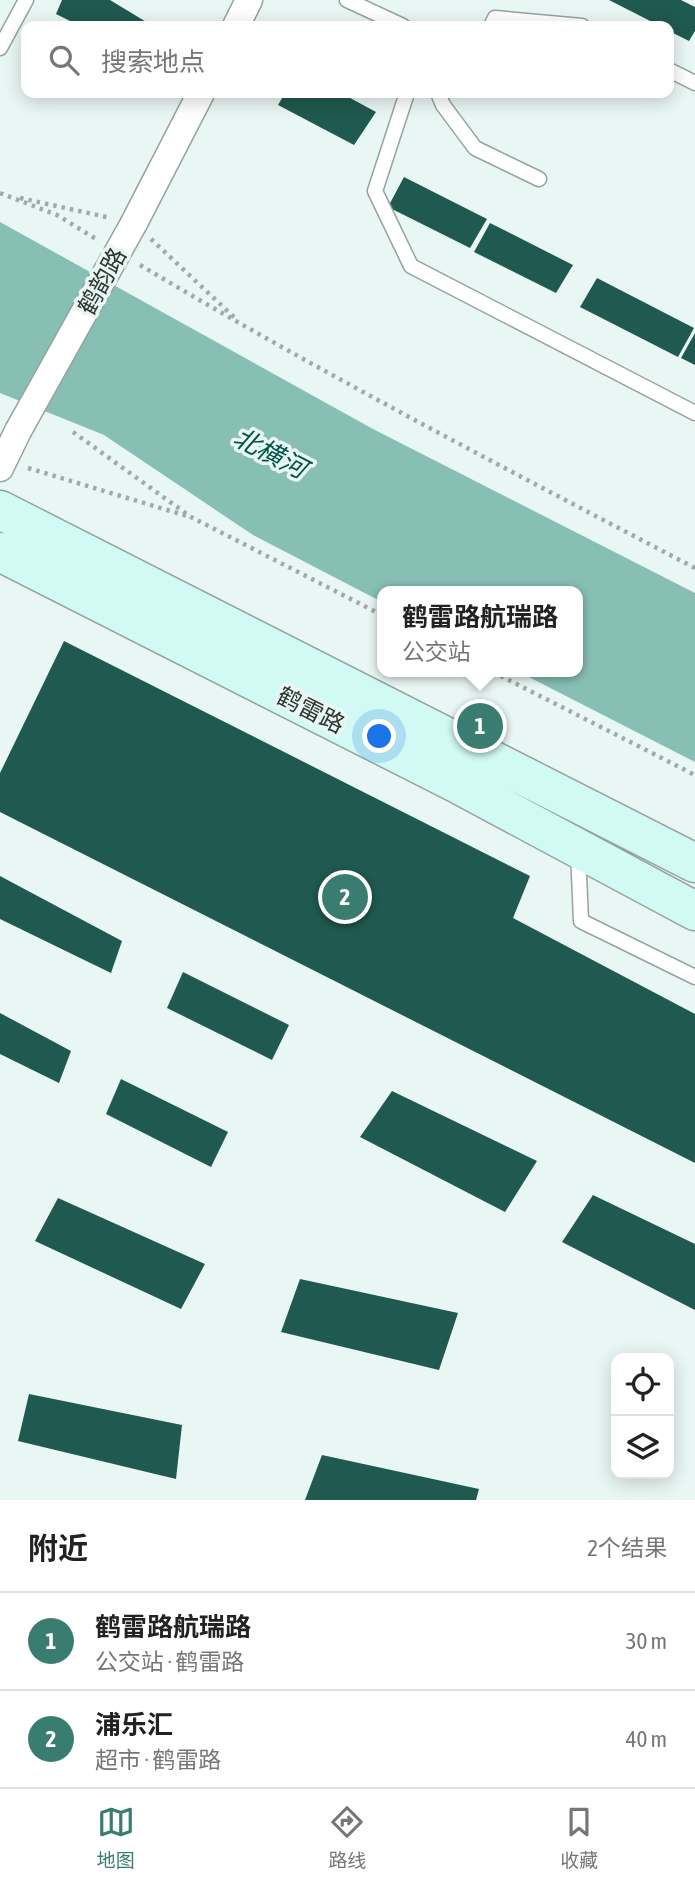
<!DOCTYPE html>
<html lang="zh">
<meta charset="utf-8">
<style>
body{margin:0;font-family:"Asap Condensed","Noto Sans SC",sans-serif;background:#f6f6f6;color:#222}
.controls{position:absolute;right:21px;bottom:21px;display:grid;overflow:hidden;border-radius:14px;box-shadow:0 4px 18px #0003}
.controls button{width:63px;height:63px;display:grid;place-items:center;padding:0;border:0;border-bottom:2px solid #e0e0e0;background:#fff;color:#222;font:35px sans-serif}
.you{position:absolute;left:380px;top:737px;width:24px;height:24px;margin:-18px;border:5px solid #fff;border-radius:50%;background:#1a73e8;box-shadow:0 0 0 10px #1a73e833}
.badge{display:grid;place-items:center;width:46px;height:46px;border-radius:50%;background:#397d71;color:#fff;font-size:23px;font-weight:700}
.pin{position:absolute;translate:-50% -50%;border:4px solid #fff;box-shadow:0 2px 7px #0006}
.popup{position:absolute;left:377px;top:586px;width:206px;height:91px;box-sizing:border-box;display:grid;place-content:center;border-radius:14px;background:#fff;filter:drop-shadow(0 2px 5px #0005);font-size:23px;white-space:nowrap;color:#767676}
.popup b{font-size:26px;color:#222}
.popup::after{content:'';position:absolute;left:50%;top:100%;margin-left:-14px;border:14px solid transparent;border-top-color:#fff}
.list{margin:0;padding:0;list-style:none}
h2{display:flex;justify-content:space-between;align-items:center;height:91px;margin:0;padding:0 28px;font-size:30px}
h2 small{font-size:23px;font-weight:400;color:#767676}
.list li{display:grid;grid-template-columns:46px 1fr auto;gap:21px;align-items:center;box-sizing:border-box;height:98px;padding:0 28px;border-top:2px solid #e0e0e0}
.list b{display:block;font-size:26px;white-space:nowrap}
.list p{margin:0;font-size:23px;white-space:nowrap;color:#767676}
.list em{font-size:23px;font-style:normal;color:#767676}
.icon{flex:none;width:38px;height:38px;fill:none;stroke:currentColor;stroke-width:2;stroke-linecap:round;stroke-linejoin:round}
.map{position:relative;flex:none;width:695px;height:1500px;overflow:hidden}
.search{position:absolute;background:#fff;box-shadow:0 4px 18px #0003;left:21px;right:21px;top:21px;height:77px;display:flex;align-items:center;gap:18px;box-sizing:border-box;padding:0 24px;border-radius:14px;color:#767676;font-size:26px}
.sheet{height:287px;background:#fff}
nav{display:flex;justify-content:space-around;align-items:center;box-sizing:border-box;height:98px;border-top:2px solid #e0e0e0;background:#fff;font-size:19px;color:#767676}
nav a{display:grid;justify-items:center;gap:4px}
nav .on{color:#397d71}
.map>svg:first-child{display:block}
.water{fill:#87bfb4}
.building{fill:#20594f}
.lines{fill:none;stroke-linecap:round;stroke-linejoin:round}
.lane-casing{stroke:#95a39f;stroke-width:17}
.street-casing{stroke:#95a39f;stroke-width:29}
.secondary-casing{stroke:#95a39f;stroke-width:41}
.path{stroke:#a0aba9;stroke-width:4.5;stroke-dasharray:3.5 5;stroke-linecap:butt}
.lane{stroke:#fff;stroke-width:14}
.street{stroke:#fff;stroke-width:26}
.secondary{stroke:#d0faf3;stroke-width:38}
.street-bridge-casing{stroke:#95a39f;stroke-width:29;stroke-linecap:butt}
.street-bridge{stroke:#fff;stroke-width:26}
.labels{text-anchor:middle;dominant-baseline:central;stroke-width:7;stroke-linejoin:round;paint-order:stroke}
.street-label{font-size:24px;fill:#2e3432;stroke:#e9f7f4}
.water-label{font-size:26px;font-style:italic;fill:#00554a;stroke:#e9f7f4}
</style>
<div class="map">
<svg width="695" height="1500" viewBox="0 0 695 1500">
<rect width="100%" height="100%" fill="#e9f7f4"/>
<path class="water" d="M0 222 373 429 695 593V762L519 672H578V591H382V602L253 535 104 435 0 393Z"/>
<path class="building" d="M62 0H110L148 23 145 26H80L56 14Z
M609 0H681L695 7V31L689 41 669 31V26H660Z
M285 93H341L376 112 354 145 278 105Z
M404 177 487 219 470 248 388 207Z
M490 223 573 265 556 293 474 252Z
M597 278 694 328 678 357 580 307Z
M695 333V365L681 358Z
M64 641 530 876 513 918 695 1014V1163L0 812V773Z
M0 876 122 941 111 973 0 919Z
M183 972 289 1025 272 1060 167 1008Z
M0 1013 71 1051 59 1083 0 1054Z
M121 1079 228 1132 211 1167 106 1114Z
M392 1091 537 1161 505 1212 360 1137Z
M593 1195 695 1244V1310L562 1242Z
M58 1198 205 1264 181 1309 35 1241Z
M300 1279 458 1313 439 1370 281 1332Z
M29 1394 182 1425 176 1479 18 1441Z
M322 1455 479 1489 476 1500H305Z"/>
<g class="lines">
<defs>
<path id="lane" d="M347 0 403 26
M491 26 495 18 582 26
M0 48 26 0
M669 70 695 83
M407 93 375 191 411 266 695 413
M438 93 443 105 475 148 539 179
M578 851 581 921 695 977"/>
<path id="street" d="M236 26 249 0
M134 223 201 93
M0 468 18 431"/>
<path id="secondary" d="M0 510 695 863
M0 552 456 783 695 911"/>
</defs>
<use href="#lane" class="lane-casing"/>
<use href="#street" class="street-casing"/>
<use href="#secondary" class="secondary-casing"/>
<path class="path" d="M0 193 57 215 96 239
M20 198 111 218
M151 239 236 319
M140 265C321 373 508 470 695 568
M73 432 191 517 382 615
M28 468 187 516
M493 672 695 775"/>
<use href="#lane" class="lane"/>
<use href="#street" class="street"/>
<use href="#secondary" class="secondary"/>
<defs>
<path id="street-bridge" d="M18 431 134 223"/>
</defs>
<use href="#street-bridge" class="street-bridge-casing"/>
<use href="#street-bridge" class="street-bridge"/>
</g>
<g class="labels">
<g class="street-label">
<text transform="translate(102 281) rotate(-61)">鹤韵路</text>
<text transform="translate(311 710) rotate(27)">鹤雷路</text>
</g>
<g class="water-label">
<text transform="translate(270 453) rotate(27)">北横河</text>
</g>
</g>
</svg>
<div class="controls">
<button><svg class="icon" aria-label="locate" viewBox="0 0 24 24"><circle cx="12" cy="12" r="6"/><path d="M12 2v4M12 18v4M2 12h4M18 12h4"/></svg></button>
<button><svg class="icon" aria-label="layers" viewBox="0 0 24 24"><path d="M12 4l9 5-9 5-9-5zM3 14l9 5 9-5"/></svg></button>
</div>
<div class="you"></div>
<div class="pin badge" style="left:480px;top:726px">1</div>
<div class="popup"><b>鹤雷路航瑞路</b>公交站</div>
<div class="pin badge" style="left:345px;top:897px">2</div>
<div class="search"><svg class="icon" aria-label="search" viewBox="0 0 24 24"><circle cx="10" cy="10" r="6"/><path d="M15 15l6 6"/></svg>搜索地点</div>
</div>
<section class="sheet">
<h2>附近<small>2个结果</small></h2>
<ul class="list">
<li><span class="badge">1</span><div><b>鹤雷路航瑞路</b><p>公交站 · 鹤雷路</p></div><em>30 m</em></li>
<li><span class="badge">2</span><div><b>浦乐汇</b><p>超市 · 鹤雷路</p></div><em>40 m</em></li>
</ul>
</section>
<nav>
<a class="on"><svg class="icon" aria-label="map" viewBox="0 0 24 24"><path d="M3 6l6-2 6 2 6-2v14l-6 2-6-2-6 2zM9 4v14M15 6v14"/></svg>地图</a>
<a><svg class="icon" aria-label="directions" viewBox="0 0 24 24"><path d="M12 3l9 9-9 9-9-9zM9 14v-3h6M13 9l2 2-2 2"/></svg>路线</a>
<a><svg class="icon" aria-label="saved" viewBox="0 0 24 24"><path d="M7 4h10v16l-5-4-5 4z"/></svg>收藏</a>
</nav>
